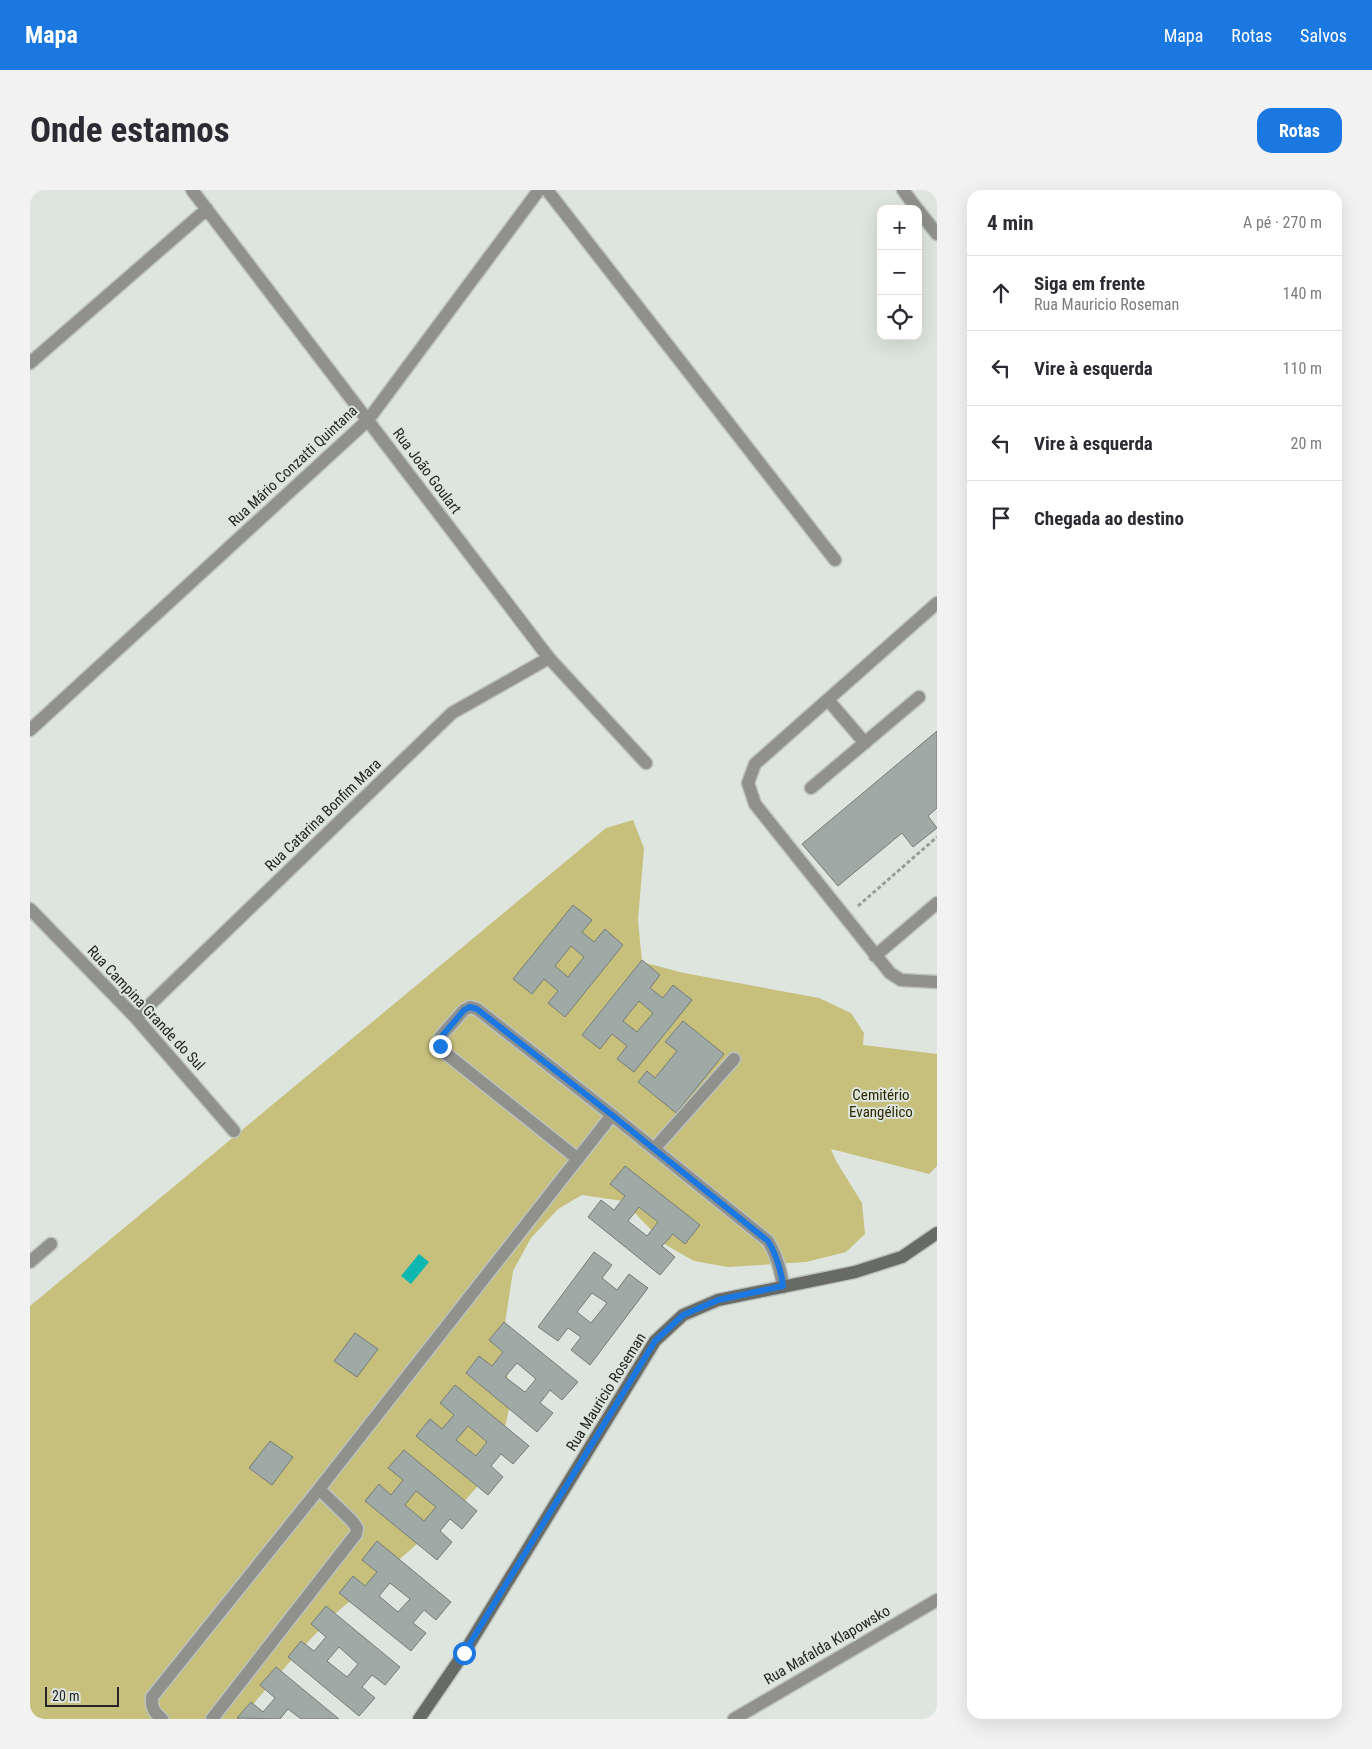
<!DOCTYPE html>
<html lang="pt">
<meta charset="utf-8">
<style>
body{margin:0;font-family:"Roboto Condensed",sans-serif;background:#f2f2f3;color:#2b2b33}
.controls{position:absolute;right:15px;top:15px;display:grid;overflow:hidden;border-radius:10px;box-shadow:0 5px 20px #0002}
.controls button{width:45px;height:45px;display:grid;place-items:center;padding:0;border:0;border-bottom:1px solid #e1e1e2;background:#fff;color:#2b2b33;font:25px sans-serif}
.scale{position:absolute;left:15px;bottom:12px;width:74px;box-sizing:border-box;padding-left:5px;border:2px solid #232623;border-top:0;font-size:14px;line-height:18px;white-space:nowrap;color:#232623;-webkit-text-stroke:4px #dee5de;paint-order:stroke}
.stop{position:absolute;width:15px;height:15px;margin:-11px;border:4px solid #1b78e1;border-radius:50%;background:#fff}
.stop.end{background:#1b78e1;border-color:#fff;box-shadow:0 1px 5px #0008}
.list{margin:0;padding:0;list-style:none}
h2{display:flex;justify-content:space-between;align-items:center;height:65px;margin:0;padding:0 20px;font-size:21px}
h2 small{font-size:16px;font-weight:400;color:#7c7c81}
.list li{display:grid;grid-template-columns:32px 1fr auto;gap:15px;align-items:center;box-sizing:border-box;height:75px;padding:0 20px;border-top:1px solid #e1e1e2}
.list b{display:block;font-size:19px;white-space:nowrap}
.list p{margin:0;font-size:16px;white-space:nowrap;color:#7c7c81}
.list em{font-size:16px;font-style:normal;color:#7c7c81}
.icon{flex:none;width:28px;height:28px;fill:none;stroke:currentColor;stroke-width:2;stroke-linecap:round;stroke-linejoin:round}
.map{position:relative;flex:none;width:907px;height:1529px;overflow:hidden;border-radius:15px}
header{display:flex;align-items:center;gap:30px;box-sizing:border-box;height:70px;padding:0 25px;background:#1b78e1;color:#fff}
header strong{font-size:24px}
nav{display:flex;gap:28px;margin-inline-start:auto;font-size:18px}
.intro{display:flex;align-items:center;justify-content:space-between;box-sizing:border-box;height:120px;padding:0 30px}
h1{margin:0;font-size:35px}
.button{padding:12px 22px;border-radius:15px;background:#1b78e1;color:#fff;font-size:18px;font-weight:700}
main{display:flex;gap:30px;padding:0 30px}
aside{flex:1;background:#fff;border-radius:15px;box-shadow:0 5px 20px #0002}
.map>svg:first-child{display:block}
.green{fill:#c7bf7c}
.water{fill:#0eb7af}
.building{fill:#9fa9a5;stroke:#747d79;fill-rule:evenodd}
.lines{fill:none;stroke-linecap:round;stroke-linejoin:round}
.service-casing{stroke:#bcc3bc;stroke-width:15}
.minor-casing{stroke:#bcc3bc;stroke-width:15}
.secondary-casing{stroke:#bcc3bc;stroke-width:15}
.path{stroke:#989d98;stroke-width:3;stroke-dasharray:4 2.5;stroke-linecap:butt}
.service{stroke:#90918d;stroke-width:12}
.minor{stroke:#90918d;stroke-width:12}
.secondary{stroke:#686a65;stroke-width:12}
.route{stroke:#1b78e1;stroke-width:6}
.labels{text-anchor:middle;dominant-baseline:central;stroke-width:4;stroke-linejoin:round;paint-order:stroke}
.street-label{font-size:15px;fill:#232623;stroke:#dee5de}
.park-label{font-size:15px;fill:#302a00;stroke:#dee5de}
</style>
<header>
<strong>Mapa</strong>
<nav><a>Mapa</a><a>Rotas</a><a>Salvos</a></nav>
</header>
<div class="intro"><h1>Onde estamos</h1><a class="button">Rotas</a></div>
<main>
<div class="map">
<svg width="907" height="1529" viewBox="0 0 907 1529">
<rect width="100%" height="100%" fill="#dee5de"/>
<path class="green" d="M603 630 614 658 608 730 612 772 654 783 789 808 821 823 834 843 833 855 907 864V976L899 984 801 959 806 971 832 1013 835 1044 816 1062 776 1072 698 1077 664 1071 636 1055 593 1011 552 1005 528 1019 501 1048 483 1081 475 1133 479 1219 471 1256 453 1290 426 1321 306 1423 271 1459 210 1529H0V1116L576 638Z"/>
<path class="water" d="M389 1064 399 1072 381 1094 371 1086Z"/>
<path class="building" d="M907 541V618L898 626 907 638 883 657 872 643 808 696 772 654Z
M543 715 562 730 552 742 564 752 575 739 593 755 535 827 518 813 528 801 514 789 502 804 483 789ZM541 756 554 767 538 787 525 776Z
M612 770 630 785 620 798 633 808 643 795 662 810 604 882 587 869 597 856 582 844 570 859 552 845ZM609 811 623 823 607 842 593 831Z
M653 831 694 864 646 923 608 892 617 881 625 888 647 861 635 852Z
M595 976 670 1035 655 1054 643 1044 632 1056 645 1067 630 1085 558 1027 571 1010 584 1020 595 1006 580 994ZM609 1017 628 1032 617 1046 598 1031Z
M564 1062 582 1075 572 1088 587 1100 599 1084 618 1098 560 1175 541 1160 551 1147 538 1138 528 1151 508 1137ZM562 1103 577 1113 561 1133 547 1122Z
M474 1132 548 1192 532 1210 520 1200 510 1213 523 1223 507 1242 436 1183 449 1166 462 1176 473 1162 459 1150ZM487 1173 506 1189 495 1202 475 1187Z
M325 1143 348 1159 327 1187 304 1171Z
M425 1195 499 1256 483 1274 471 1264 461 1276 473 1287 458 1305 386 1246 400 1229 412 1239 424 1225 410 1213ZM438 1236 457 1252 446 1266 426 1250Z
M240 1251 263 1267 242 1295 219 1278Z
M374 1260 447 1321 432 1339 420 1329 410 1341 422 1352 407 1370 335 1311 349 1294 361 1305 373 1290 358 1278ZM386 1301 406 1317 394 1331 375 1315Z
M347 1351 421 1412 406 1430 394 1420 383 1433 396 1443 381 1461 309 1403 323 1386 335 1396 347 1382 332 1370ZM360 1393 380 1409 368 1422 349 1406Z
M296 1416 370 1477 355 1495 342 1485 332 1497 345 1508 329 1526 258 1467 271 1451 284 1461 296 1447 281 1434ZM309 1457 328 1474 317 1487 297 1471Z
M246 1477 309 1529H271L258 1519 250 1529 207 1528 221 1512 233 1522 245 1508 230 1495Z"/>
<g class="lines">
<defs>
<path id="service" d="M907 413 725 574 718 593 725 614 860 783 871 790 907 792
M798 510 835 553
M781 598 889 507
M845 766 907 713
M624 959 704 869
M548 969 414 862 409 856 411 846 434 820 440 817 447 819 582 925
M132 1529C124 1522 121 1518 122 1507L289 1299 582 925 738 1051C747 1066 751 1080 753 1097
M182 1529 326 1344 327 1338 322 1331 289 1299"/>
<path id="minor" d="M162 0 519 468 616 573
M517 0 805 370
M873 0 887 19
M888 20 907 44
M0 173 177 19
M0 540 338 230 509 0
M0 719 106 828 204 941
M106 828 422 523 519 468
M0 1072 21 1054
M704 1529 907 1410"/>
<path id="secondary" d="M389 1529 434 1463 625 1151 653 1125 688 1110 825 1082 872 1067 907 1043"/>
</defs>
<use href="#service" class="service-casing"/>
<use href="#minor" class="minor-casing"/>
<use href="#secondary" class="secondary-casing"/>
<path class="path" d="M828 716 907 647"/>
<use href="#service" class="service"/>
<use href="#minor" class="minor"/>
<use href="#secondary" class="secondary"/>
</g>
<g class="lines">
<path class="route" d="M410 856 412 846 434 820 440 817 447 819 582 925 738 1051C747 1066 751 1080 753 1096L688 1110 653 1125 625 1151 434 1463"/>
</g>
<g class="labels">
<g class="street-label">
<text transform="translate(263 276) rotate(-43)">Rua Mário Conzatti Quintana</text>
<text transform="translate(397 281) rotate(53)">Rua João Goulart</text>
<text transform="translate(293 625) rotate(-44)">Rua Catarina Bonfim Mara</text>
<text transform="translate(116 818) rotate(47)">Rua Campina Grande do Sul</text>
<text transform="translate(576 1202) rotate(-58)">Rua Mauricio Roseman</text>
<text transform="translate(797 1455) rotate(-30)">Rua Mafalda Klapowsko</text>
</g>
<g class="park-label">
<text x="851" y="905">Cemitério<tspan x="851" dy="17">Evangélico</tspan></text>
</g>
</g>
</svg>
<div class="controls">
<button>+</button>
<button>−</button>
<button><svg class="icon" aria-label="locate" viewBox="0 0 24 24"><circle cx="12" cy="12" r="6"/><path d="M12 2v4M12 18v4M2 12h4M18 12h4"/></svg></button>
</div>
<div class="scale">20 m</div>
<div class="stop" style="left:434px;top:1463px"></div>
<div class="stop end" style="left:410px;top:856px"></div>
</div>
<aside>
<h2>4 min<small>A pé · 270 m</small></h2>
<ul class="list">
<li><svg class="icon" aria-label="ahead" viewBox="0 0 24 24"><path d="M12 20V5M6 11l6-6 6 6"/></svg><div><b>Siga em frente</b><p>Rua Mauricio Roseman</p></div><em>140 m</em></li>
<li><svg class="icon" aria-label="left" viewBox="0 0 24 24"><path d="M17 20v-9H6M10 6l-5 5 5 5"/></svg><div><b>Vire à esquerda</b></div><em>110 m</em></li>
<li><svg class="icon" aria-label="left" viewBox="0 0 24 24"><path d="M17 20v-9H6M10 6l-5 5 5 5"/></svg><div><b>Vire à esquerda</b></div><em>20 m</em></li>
<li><svg class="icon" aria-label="arrive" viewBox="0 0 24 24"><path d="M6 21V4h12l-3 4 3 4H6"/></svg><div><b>Chegada ao destino</b></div></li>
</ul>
</aside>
</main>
